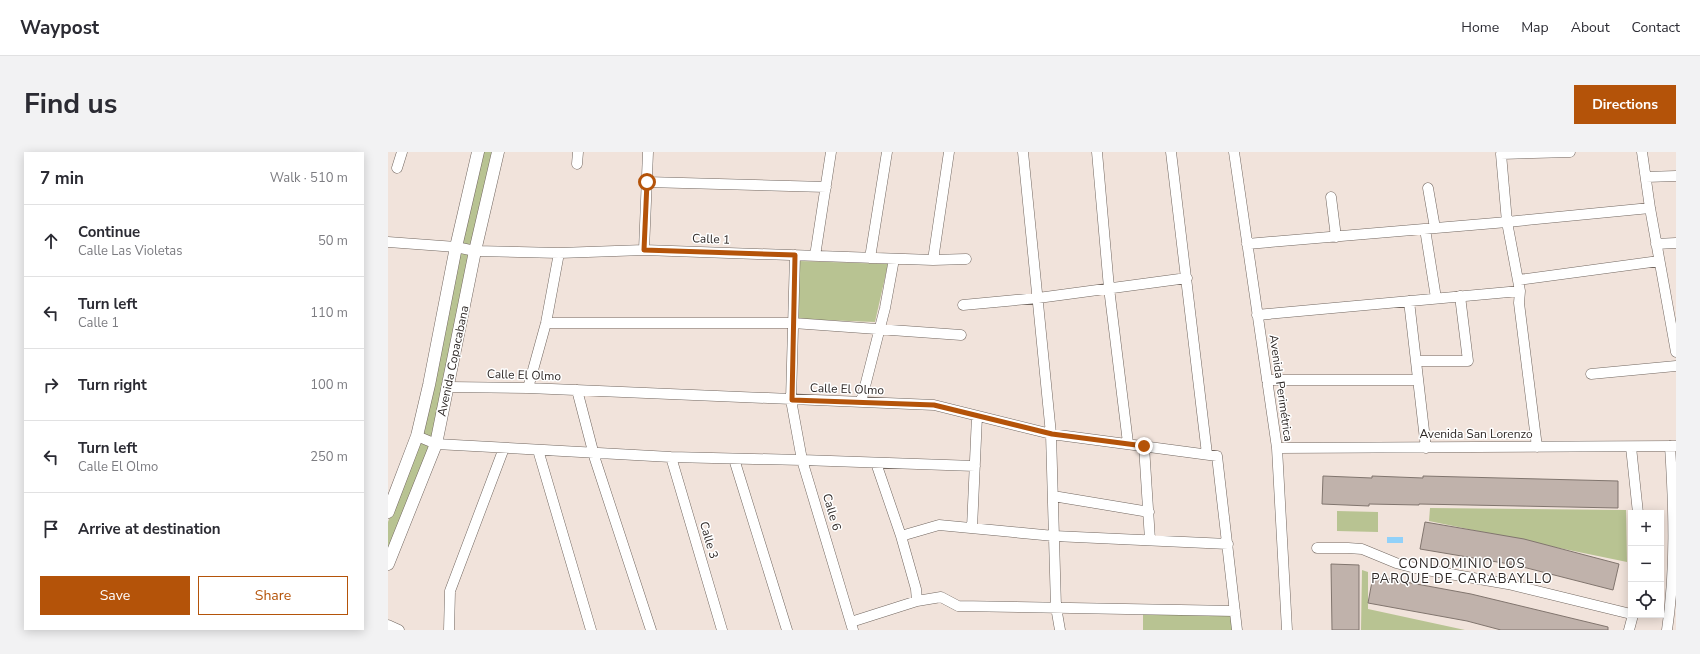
<!DOCTYPE html>
<meta charset="utf-8">
<style>
body{margin:0;font-family:"Nunito Sans",sans-serif;background:#f2f2f3;color:#2b2b33}
.controls{position:absolute;right:12px;bottom:12px;display:grid;overflow:hidden;border-radius:0px;box-shadow:0 2px 10px #0003}
.controls button{width:36px;height:36px;display:grid;place-items:center;padding:0;border:0;border-bottom:1px solid #e1e1e2;background:#fff;color:#2b2b33;font:20px sans-serif}
.stop{position:absolute;width:12px;height:12px;margin:-9px;border:3px solid #b45309;border-radius:50%;background:#fff}
.stop.end{background:#b45309;border-color:#fff;box-shadow:0 1px 4px #0008}
.list{margin:0;padding:0;list-style:none}
h2{display:flex;justify-content:space-between;align-items:center;height:52px;margin:0;padding:0 16px;font-size:17px}
h2 small{font-size:13px;font-weight:400;color:#7c7c81}
.list li{display:grid;grid-template-columns:26px 1fr auto;gap:12px;align-items:center;box-sizing:border-box;height:72px;padding:0 16px;border-top:1px solid #e1e1e2}
.list b{display:block;font-size:15px;white-space:nowrap}
.list p{margin:0;font-size:13px;white-space:nowrap;color:#7c7c81}
.list em{font-size:13px;font-style:normal;color:#7c7c81}
.actions{display:flex;gap:8px;padding:12px 16px}
.actions a{flex:1;padding:9px 0;border:1px solid #b45309;border-radius:0px;text-align:center;font-size:14px;color:#b45309}
.actions .main{background:#b45309;color:#fff}
.icon{flex:none;width:22px;height:22px;fill:none;stroke:currentColor;stroke-width:2;stroke-linecap:round;stroke-linejoin:round}
.map{position:relative;flex:none;width:1288px;height:478px;overflow:hidden;border-radius:0px}
header{display:flex;align-items:center;gap:24px;box-sizing:border-box;height:56px;padding:0 20px;background:#fff;border-bottom:1px solid #e1e1e2}
header strong{font-size:19px}
nav{display:flex;gap:22px;margin-inline-start:auto;font-size:14px}
.intro{display:flex;align-items:center;justify-content:space-between;box-sizing:border-box;height:96px;padding:0 24px}
h1{margin:0;font-size:28px}
.button{padding:10px 18px;border-radius:0px;background:#b45309;color:#fff;font-size:14px;font-weight:700}
main{display:flex;gap:24px;padding:0 24px}
aside{flex:1;background:#fff;border-radius:0px;box-shadow:0 2px 10px #0003}
.map>svg:first-child{display:block}
.green{fill:#b8c392}
.water{fill:#91d1f9}
.building{fill:#c0b2ab;stroke:#81756e}
.lines{fill:none;stroke-linecap:round;stroke-linejoin:round}
.minor-casing{stroke:#726760;stroke-width:11}
.major-casing{stroke:#726760;stroke-width:13}
.minor{stroke:#fff;stroke-width:10}
.major{stroke:#fff;stroke-width:12}
.route{stroke:#b45309;stroke-width:5}
.labels{text-anchor:middle;dominant-baseline:central;stroke-width:3;stroke-linejoin:round;paint-order:stroke}
.street-label{font-size:12px;fill:#2e2826;stroke:#fff}
.neighbourhood-label{font-size:13px;letter-spacing:1px;fill:#2e2826;stroke:#fff}
</style>
<header>
<strong>Waypost</strong>
<nav><a>Home</a><a>Map</a><a>About</a><a>Contact</a></nav>
</header>
<div class="intro"><h1>Find us</h1><a class="button">Directions</a></div>
<main>
<aside>
<h2>7 min<small>Walk · 510 m</small></h2>
<ul class="list">
<li><svg class="icon" aria-label="ahead" viewBox="0 0 24 24"><path d="M12 20V5M6 11l6-6 6 6"/></svg><div><b>Continue</b><p>Calle Las Violetas</p></div><em>50 m</em></li>
<li><svg class="icon" aria-label="left" viewBox="0 0 24 24"><path d="M17 20v-9H6M10 6l-5 5 5 5"/></svg><div><b>Turn left</b><p>Calle 1</p></div><em>110 m</em></li>
<li><svg class="icon" aria-label="right" viewBox="0 0 24 24"><path d="M7 20v-9h11M14 6l5 5-5 5"/></svg><div><b>Turn right</b></div><em>100 m</em></li>
<li><svg class="icon" aria-label="left" viewBox="0 0 24 24"><path d="M17 20v-9H6M10 6l-5 5 5 5"/></svg><div><b>Turn left</b><p>Calle El Olmo</p></div><em>250 m</em></li>
<li><svg class="icon" aria-label="arrive" viewBox="0 0 24 24"><path d="M6 21V4h12l-3 4 3 4H6"/></svg><div><b>Arrive at destination</b></div></li>
</ul>
<div class="actions"><a class="main">Save</a><a>Share</a></div>
</aside>
<div class="map">
<svg width="1288" height="478" viewBox="0 0 1288 478">
<rect width="100%" height="100%" fill="#f1e3db"/>
<path class="green" d="M92 0H108L86 94 71 91Z
M70 99 84 103 47 286 33 281Z
M412 109 500 112 487 170 409 167Z
M31 290 43 295 0 402V370Z
M1042 356 1238 358 1239 410 1041 369Z
M949 359 990 360V380L949 379Z
M974 418 980 420V457L1077 478H973Z
M755 462 845 464 846 478H755Z"/>
<path class="water" d="M999 385H1015V391H999Z"/>
<path class="building" d="M935 324 984 326V324L1035 326V324L1230 329V356L1031 352V353L981 352V354L934 352Z
M1037 370 1136 387 1231 412 1225 438 1127 413 1032 397Z
M943 412 971 413V478H944Z
M985 424 1083 442 1220 475V478H1113L1079 469 980 451Z"/>
<g class="lines">
<defs>
<path id="minor" d="M635 0 663 282 668 455 672 478
M709 0 721 136 740 291
M783 0 819 302
M846 0 889 296 899 478
M1254 0 1262 56 1288 200
M189 12 190 0
M9 16 14 0
M1258 25 1288 24
M259 30 438 35
M1040 36 1047 76
M943 45 948 85
M1037 77 1048 146
M0 90 68 95 87 99 171 101 256 98 545 108 578 107
M859 92 1119 70 1262 56
M1268 92 1288 91
M256 98 260 0
M407 103 403 248 414 308 465 478
M427 104 443 0
M482 106 499 0
M545 108 561 0
M1130 128 1271 109
M1021 149 1038 296
M575 153 650 146 799 126
M869 163 1132 139
M158 171H405L573 183
M1028 209H1080L1072 144
M1203 222 1288 214
M879 228H1030
M61 235 140 236 546 253 663 282 829 304 849 478
M140 236 158 171 171 101
M189 238 207 307 263 478
M473 250 497 156 506 107
M29 284 48 292 283 305 414 308 587 314
M756 294 762 388
M1149 295 1131 151 1132 139 1119 70 1113 2 1182 0
M1243 295 1250 361
M889 296 1288 294
M150 298 203 478
M283 305 334 478
M346 307 399 478
M488 311 513 384 528 437 529 449
M665 344 761 360
M584 376 589 264
M513 384 551 373 666 384 840 392
M929 396H960L974 397 1008 411 1027 416 1120 432 1243 462
M463 470 529 449 553 445 570 454 847 459
M0 473 11 478
M61 478 62 439 116 296
M1241 478 1245 463
M1279 478C1288 416 1286 357 1282 294"/>
<path id="major" d="M0 360 29 284 41 233 68 95 90 0
M0 412 48 292 87 99 110 0"/>
</defs>
<use href="#minor" class="minor-casing"/>
<use href="#major" class="major-casing"/>
<use href="#minor" class="minor"/>
<use href="#major" class="major"/>
</g>
<g class="lines">
<path class="route" d="M259 30 256 98 407 103 404 248 546 253 664 282 756 294"/>
</g>
<g class="labels">
<g class="street-label">
<text transform="translate(323 87) rotate(2)">Calle 1</text>
<text transform="translate(65 209) rotate(-78)">Avenida Copacabana</text>
<text transform="translate(136 223) rotate(2)">Calle El Olmo</text>
<text transform="translate(893 236) rotate(82)">Avenida Perimétrica</text>
<text transform="translate(459 237) rotate(2)">Calle El Olmo</text>
<text x="1088" y="282">Avenida San Lorenzo</text>
<text transform="translate(444 360) rotate(73)">Calle 6</text>
<text transform="translate(321 388) rotate(73)">Calle 3</text>
</g>
<g class="neighbourhood-label">
<text x="1074" y="412">CONDOMINIO LOS<tspan x="1074" dy="15">PARQUE DE CARABAYLLO</tspan></text>
</g>
</g>
</svg>
<div class="controls">
<button>+</button>
<button>−</button>
<button><svg class="icon" aria-label="locate" viewBox="0 0 24 24"><circle cx="12" cy="12" r="6"/><path d="M12 2v4M12 18v4M2 12h4M18 12h4"/></svg></button>
</div>
<div class="stop" style="left:259px;top:30px"></div>
<div class="stop end" style="left:756px;top:294px"></div>
</div>
</main>
